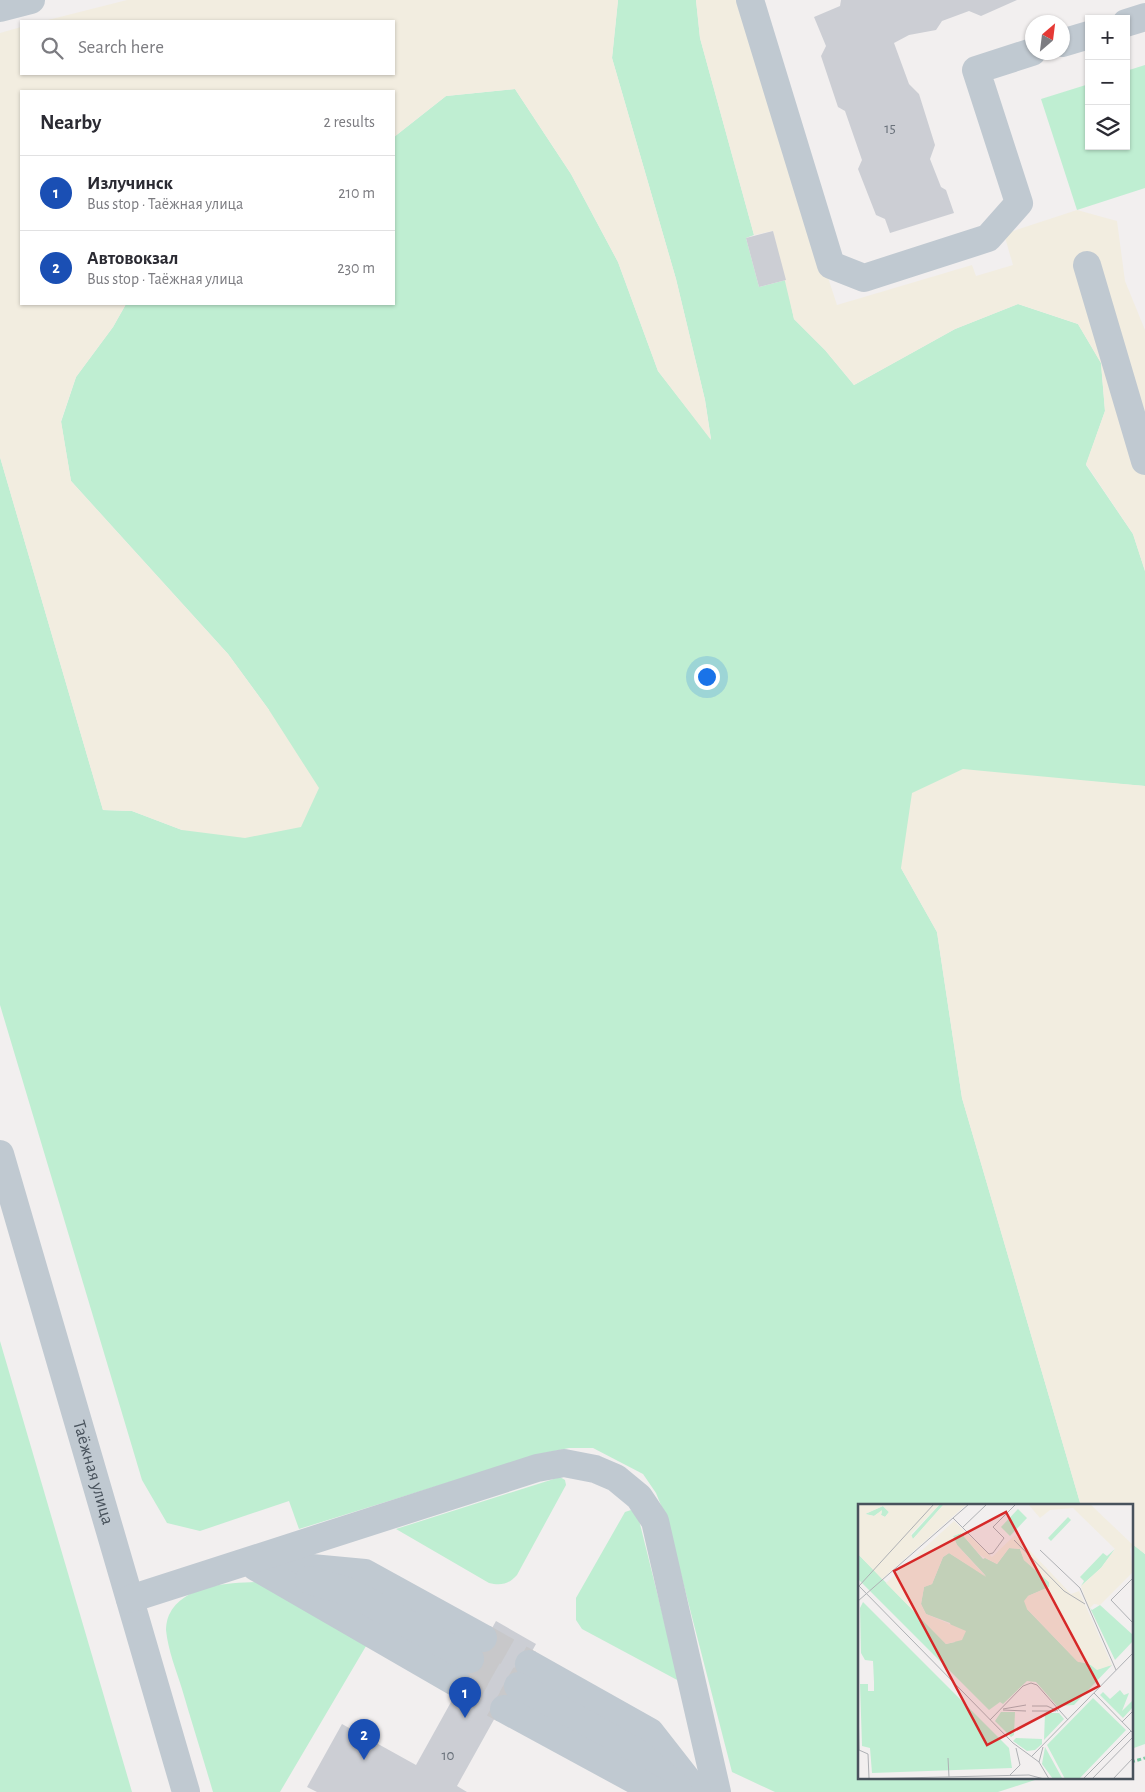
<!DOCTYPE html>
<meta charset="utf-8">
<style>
body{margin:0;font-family:"Alegreya Sans",sans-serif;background:#f7f7f7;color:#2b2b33}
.controls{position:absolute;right:15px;top:15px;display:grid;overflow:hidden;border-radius:0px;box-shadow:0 1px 4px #0004}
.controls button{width:45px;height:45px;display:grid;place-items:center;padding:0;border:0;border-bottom:1px solid #e1e1e2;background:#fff;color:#2b2b33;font:25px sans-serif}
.compass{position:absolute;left:1025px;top:15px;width:45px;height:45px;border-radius:50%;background:#fff;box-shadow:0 1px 4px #0004;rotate:28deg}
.you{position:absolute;left:706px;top:676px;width:18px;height:18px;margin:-12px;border:4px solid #fff;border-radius:50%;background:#1a73e8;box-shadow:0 0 0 8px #1a73e833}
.badge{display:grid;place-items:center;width:32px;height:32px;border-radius:50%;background:#db2777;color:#fff;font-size:16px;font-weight:700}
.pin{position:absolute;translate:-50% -41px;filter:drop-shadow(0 1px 2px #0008)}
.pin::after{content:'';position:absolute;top:26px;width:18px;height:15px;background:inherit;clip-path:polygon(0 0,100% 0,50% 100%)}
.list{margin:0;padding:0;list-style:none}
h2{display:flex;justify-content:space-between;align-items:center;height:65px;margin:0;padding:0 20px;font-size:21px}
h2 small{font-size:16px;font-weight:400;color:#7c7c81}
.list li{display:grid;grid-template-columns:32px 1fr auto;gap:15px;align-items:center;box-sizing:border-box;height:75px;padding:0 20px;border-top:1px solid #e1e1e2}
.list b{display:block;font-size:19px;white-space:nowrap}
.list p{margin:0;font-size:16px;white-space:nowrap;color:#7c7c81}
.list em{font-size:16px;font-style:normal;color:#7c7c81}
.icon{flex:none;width:28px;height:28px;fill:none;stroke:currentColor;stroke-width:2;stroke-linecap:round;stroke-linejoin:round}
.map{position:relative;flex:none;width:1145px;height:1792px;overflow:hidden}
.search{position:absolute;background:#fff;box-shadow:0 1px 4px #0004;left:20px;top:20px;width:375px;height:55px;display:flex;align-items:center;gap:12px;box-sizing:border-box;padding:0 18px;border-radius:0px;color:#7c7c81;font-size:19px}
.panel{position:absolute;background:#fff;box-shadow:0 1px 4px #0004;left:20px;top:90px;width:375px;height:215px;border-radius:0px}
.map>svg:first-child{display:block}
.green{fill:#bfeed2}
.sand{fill:#f2ede0}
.building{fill:#ccced4}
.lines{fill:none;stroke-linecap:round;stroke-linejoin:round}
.minor-tunnel{stroke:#c8c8ca;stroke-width:28;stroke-dasharray:28 14;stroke-linecap:butt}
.path{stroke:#78cba4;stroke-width:3;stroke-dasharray:4 2.5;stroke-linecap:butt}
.minor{stroke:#c0c9d1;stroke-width:28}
.labels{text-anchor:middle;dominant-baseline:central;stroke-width:5;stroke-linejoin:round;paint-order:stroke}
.number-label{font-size:15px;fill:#69717a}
.street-label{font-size:18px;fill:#48525c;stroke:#fff}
.inset-road{fill:none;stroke:#aeb0b4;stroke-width:1}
.view{fill:#d62828;fill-opacity:0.15;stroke:#d62828;stroke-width:2.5}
.inset-edge{fill:none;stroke:#48525c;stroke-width:2.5}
</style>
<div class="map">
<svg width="1145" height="1792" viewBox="0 0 1145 1792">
<rect width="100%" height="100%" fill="#f2efef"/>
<path class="green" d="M618 0H696L700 38 754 235 746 238 759 287 786 280 794 319 825 350 854 385 955 329 1018 304 1078 324 1101 363 1105 411 1086 465 1133 534 1145 571V786L1071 780 901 868 937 932 962 1098 1081 1506H859V1778H1041L998 1792H775L732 1772 667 1520 656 1493 643 1474 593 1448H569L540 1454 299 1529 289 1501 200 1531 167 1523 142 1480 0 1005V457L103 810 132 811 182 830 269 710 228 654 71 481 61 422 76 377 113 327 126 304H394V137L446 96 515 89 571 174 618 262 658 371 711 439 705 400 676 279 612 58Z
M1145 65V188L1077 210 1041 99 1089 84V146H1126V71Z
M0 1341 132 1792H0Z
M560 1477 565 1480 566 1485 517 1575C509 1584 501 1586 489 1583L396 1529Z
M631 1510 638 1516 679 1681 582 1629 576 1620V1598L625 1512Z
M1131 1543 1145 1554V1744L1131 1749Z
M258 1582 369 1641 280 1792H213C203 1758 192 1723 182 1689 176 1670 168 1650 166 1630 166 1626 167 1619 169 1615 184 1584 230 1583 258 1582Z"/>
<path class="sand" d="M127 0H618L612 58 676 279 705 400 711 440 658 371 618 262 571 174 515 89 446 96 394 137V91H21V304H126L113 327 76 377 61 421 71 481 228 654 269 710 319 788 301 827 245 838 182 830 132 811 103 810 0 457V33L21 27V74H394V21H44Z
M696 0H737L837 305 972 265 976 276 1013 265 1004 234 1077 210 1117 221 1125 281 1145 330V571L1133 534 1086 464 1105 411 1101 363 1078 324 1018 304 955 329 854 385 825 350 794 319 773 231 754 235 700 38Z
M963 769 1145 786V1554L1131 1543V1506H1081L962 1098 937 932 901 868 912 793Z"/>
<path class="building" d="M841 0H1017L981 16 969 11 942 21 936 30 909 35 894 43 909 84 919 94 935 145 930 159 941 187 946 190 954 213 890 233 885 219 876 215 858 169 862 160 845 111 838 107 821 56 826 46 814 17 840 6Z
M773 231 786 280 759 287 746 238Z
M496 1621 536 1644 457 1786 467 1792H317L307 1787 342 1724 416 1765Z"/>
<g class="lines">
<path class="minor-tunnel" d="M483 1638 529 1664
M470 1659 518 1686
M457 1683 504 1709"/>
<path class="path" d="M1131 1762 1145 1758"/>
<g class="minor">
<path d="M750 0 831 265 864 278 988 238 1019 203 976 70 1032 52"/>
<path d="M0 8 31 0"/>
<path d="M1126 23 1145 17"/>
<path d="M1062 43 1089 35"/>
<path d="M1087 265 1145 461"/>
<path id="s1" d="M0 1154 186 1792"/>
<path d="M258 1563 365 1573 483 1638"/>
<path d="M256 1567 457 1683"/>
<path d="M309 1580 353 1593 470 1659"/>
<path d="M130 1599 537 1468 564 1463 595 1469 616 1478 639 1497 655 1521 717 1792"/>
<path d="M529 1664 650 1732 697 1792"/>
<path d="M518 1686 638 1753 678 1788"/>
<path d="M504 1709 657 1792"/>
</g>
</g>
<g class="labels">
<g class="number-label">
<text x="890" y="128">15</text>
<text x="448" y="1755">10</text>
</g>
<g class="street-label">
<text stroke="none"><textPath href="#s1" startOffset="332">Таёжная улица</textPath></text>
</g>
</g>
<g transform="translate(858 1504)">
<rect width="275" height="275" fill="#f2efef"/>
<path d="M82 0H86L55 35 52 33ZM25 2 31 8 27 13 23 11 24 7 16 12 7 10ZM160 5 169 14 152 32 143 23ZM210 13 213 16 193 37 190 34ZM103 29 125 55 127 54 139 60 151 44 162 45 166 56 191 78V83L170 92 169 105 219 157 241 163 254 161 216 201 199 202 178 178 169 177 145 200 142 198 131 206 0 75V50L88 140 97 138 92 119 68 110 63 100 66 83 74 80 85 53 91 49 128 72 99 41 95 32ZM257 45 243 64 223 82 226 77 222 73 245 49 249 52ZM5 98 151 244 154 264 14 269 12 244 4 242 2 180H10V187H16V178L15 157 7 156 3 149 2 104ZM242 101 275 131V137L257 156 232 104 234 106ZM262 186 266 191 271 189 264 207 275 196V203L265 214 242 191 245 188 252 195ZM235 194 268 226 221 275H207L189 241ZM143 208H157L156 231 153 233 137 217ZM187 209H201L206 215 186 236ZM158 234 184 235V240L177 246 169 247 155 237ZM187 243 204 274 203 275H195L184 260Z" fill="#bfeed2"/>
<path d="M0 0H82L53 30 55 35 86 0H109L24 75 0 50ZM25 2 31 8 27 13 23 11 24 6 16 12 7 10ZM170 0H232L275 41 272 45 275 68 242 101 236 100 231 105 223 82 243 64 257 45 215 4 192 6 182 14ZM96 17 134 53 157 31 213 90 221 87 254 161 239 166 230 159 220 158 169 105 166 97 170 92 191 83V78L166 56 162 45 151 44 139 60 122 51 103 29 95 32 99 41 128 73 91 49 85 53 74 80 66 83 63 100 68 110 108 127 104 136 88 140 28 79Z" fill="#f2ede0" fill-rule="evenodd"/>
<path class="inset-road" d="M95 14 131 50 135 49 146 34 135 23 158 0M105 23 129 0M156 36 206 87 227 100M182 46 222 84 258 166M275 74 253 96 275 119M0 81 155 239 181 258M1 82 76 0M0 97 111 0M0 162V179M236 189 275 229M0 199 1 246 10 250 11 274M174 202H189L200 207M145 205 168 201M145 206 168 207M174 207H198M132 216 165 182 173 179 179 181 210 216M264 218 275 207M185 243 181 258 191 275M174 252 275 149M90 254 91 273M152 271 162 261 158 244M0 275 171 271 186 275M225 275 273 227M234 275 275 233M255 275 275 254"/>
<path class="view" d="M148 8 241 182 129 241 36 67Z"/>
<rect width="275" height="275" class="inset-edge"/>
</g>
</svg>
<div class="controls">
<button>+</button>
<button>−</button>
<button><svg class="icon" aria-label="layers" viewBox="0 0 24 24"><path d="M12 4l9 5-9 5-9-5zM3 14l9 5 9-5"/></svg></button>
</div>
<svg class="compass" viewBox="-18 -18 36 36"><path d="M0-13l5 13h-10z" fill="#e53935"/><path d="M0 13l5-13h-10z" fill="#7c7c81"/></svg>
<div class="you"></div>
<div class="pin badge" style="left:465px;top:1718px;background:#1a4fb4">1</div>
<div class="pin badge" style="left:364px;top:1760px;background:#1a4fb4">2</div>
<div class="search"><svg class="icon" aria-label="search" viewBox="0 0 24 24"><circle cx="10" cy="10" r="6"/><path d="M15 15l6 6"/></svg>Search here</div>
<section class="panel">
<h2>Nearby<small>2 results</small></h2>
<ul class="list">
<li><span class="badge" style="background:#1a4fb4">1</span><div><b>Излучинск</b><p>Bus stop · Таёжная улица</p></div><em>210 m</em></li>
<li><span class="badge" style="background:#1a4fb4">2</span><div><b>Автовокзал</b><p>Bus stop · Таёжная улица</p></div><em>230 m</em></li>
</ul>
</section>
</div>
